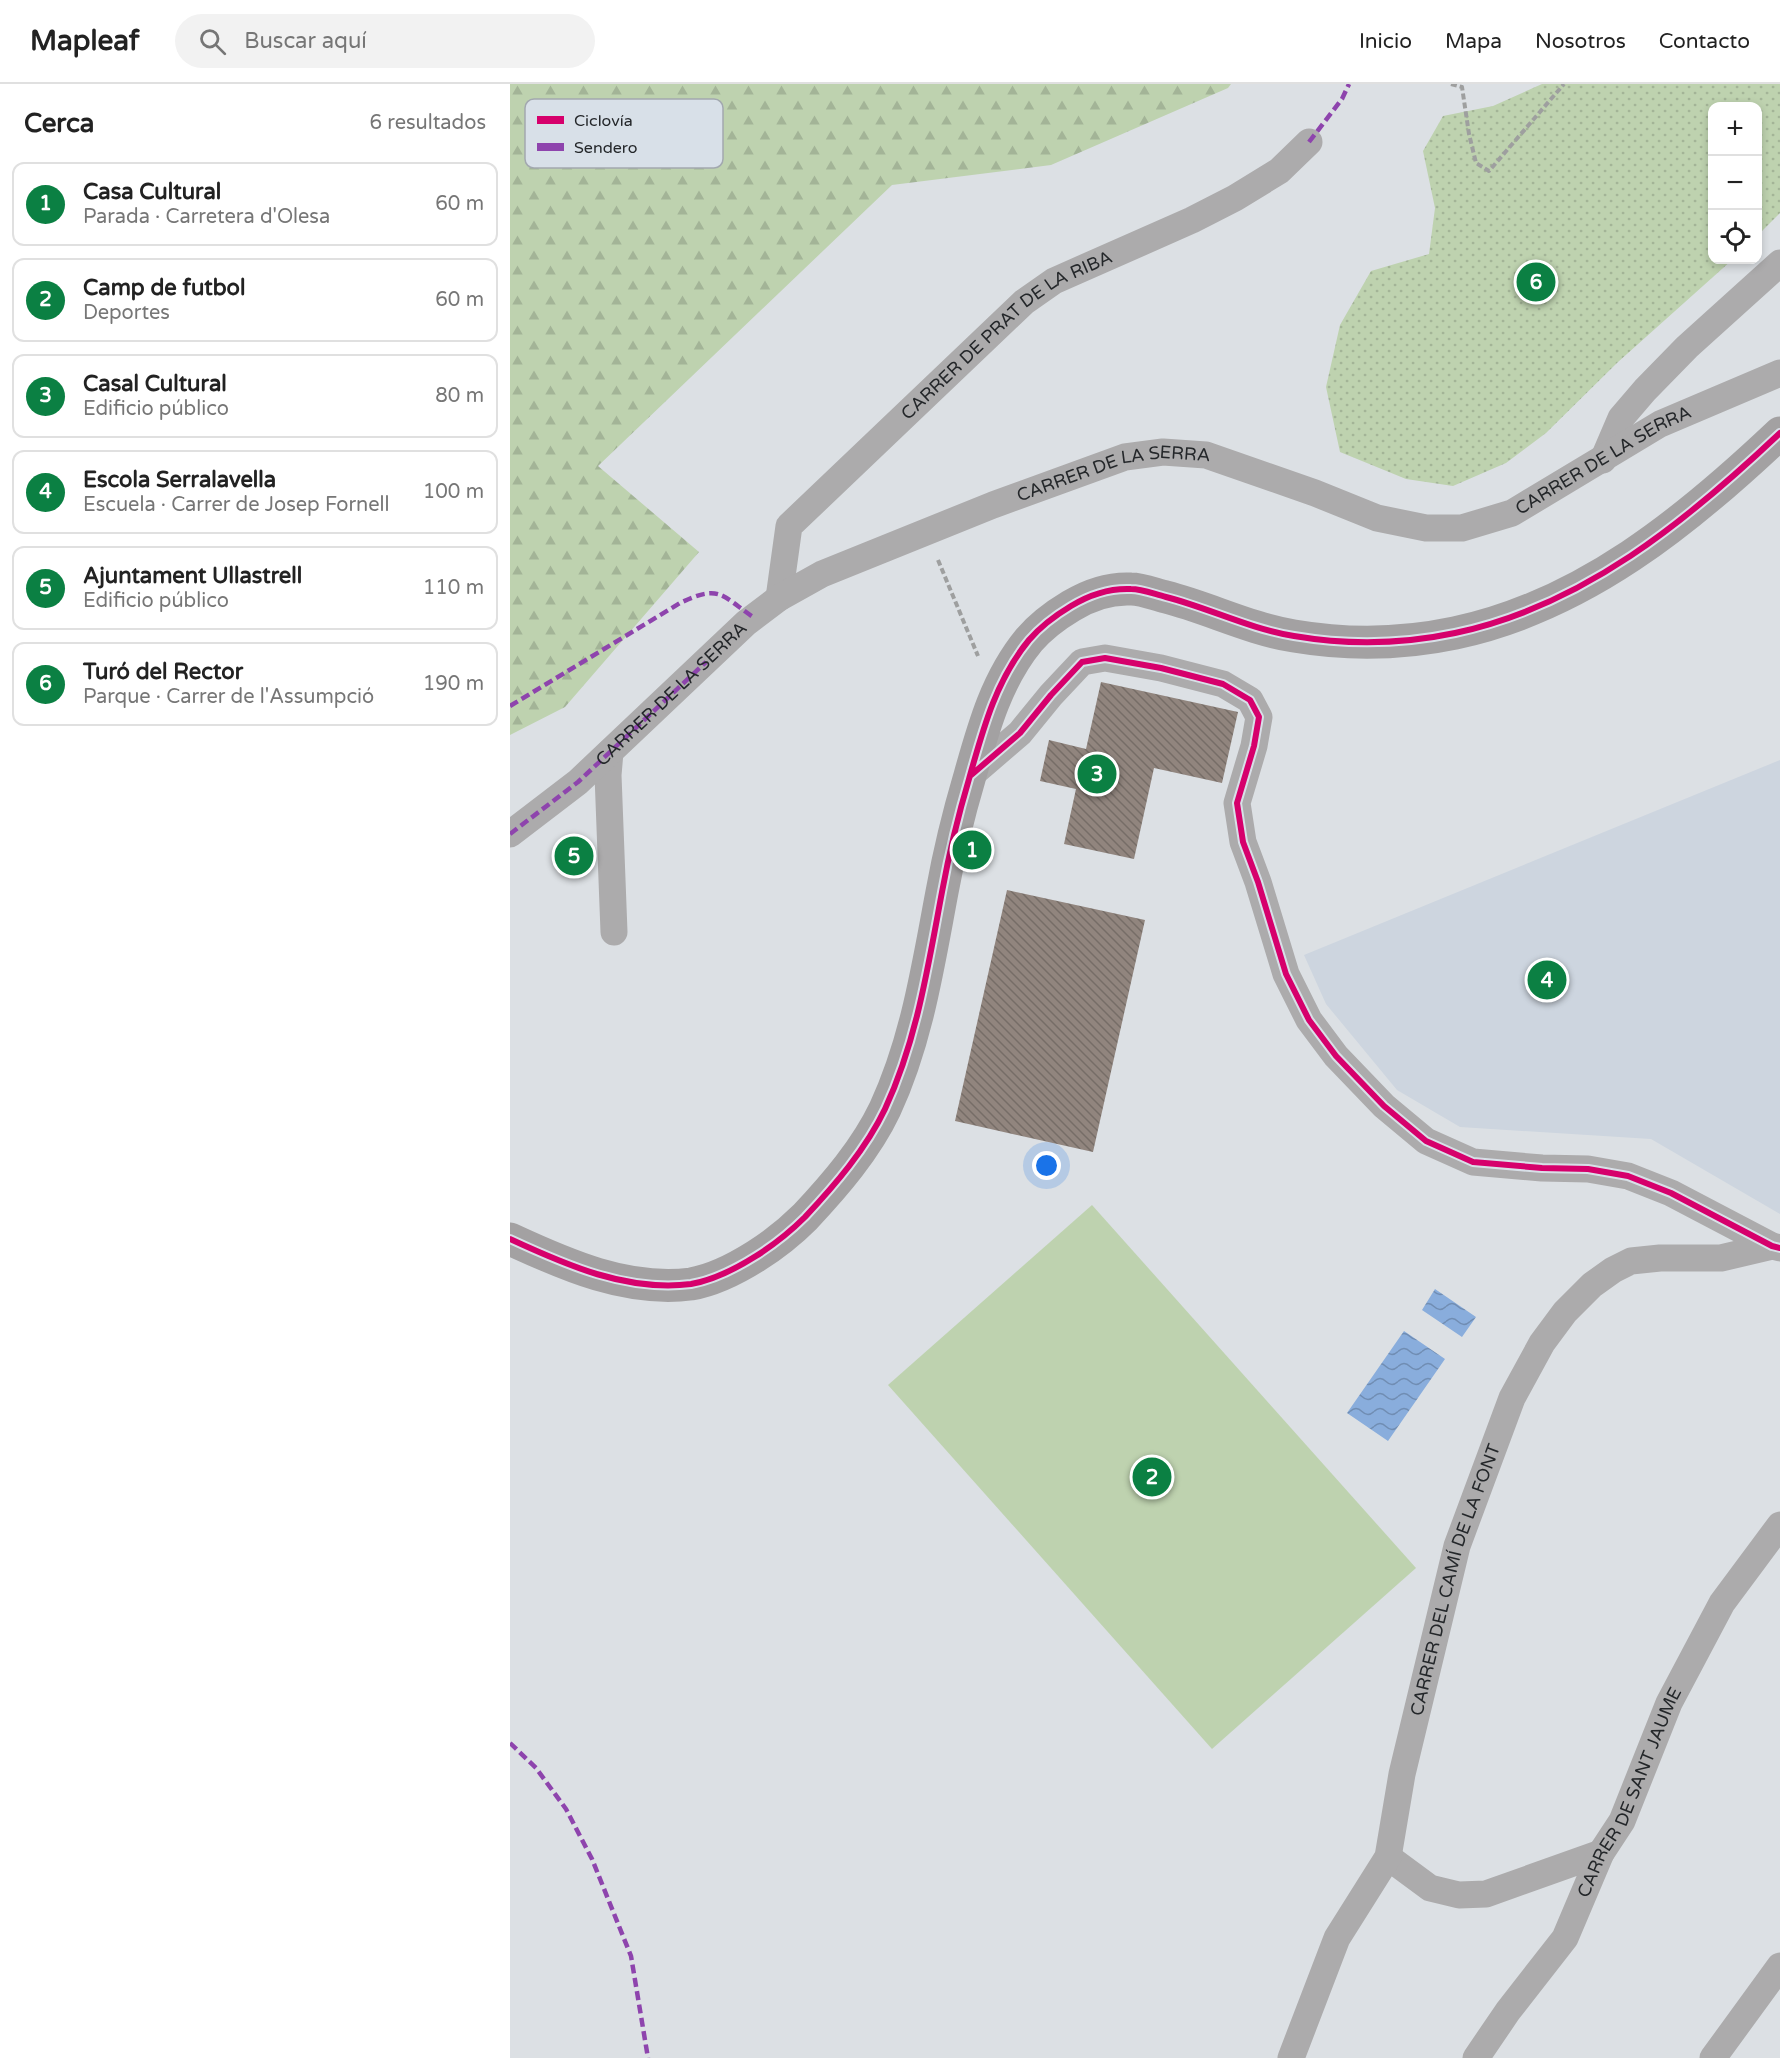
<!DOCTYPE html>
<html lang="es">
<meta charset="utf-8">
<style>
body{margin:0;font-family:"Varela Round",sans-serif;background:#f2f2f2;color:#222}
.controls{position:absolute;right:18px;top:18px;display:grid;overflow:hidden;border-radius:12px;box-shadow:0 3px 9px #0003}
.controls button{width:54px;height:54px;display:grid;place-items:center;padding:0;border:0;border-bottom:2px solid #e0e0e0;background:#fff;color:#222;font:30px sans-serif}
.you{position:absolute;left:537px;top:1082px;width:21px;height:21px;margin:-15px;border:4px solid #fff;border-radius:50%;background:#1a73e8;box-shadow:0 0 0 9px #1a73e833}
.badge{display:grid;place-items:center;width:39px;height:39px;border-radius:50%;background:#0b8043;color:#fff;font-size:20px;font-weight:700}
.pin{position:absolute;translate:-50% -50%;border:3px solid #fff;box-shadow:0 2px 6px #0006}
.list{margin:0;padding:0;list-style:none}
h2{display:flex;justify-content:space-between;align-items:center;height:78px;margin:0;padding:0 24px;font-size:26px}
h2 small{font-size:20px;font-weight:400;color:#767676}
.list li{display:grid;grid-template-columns:39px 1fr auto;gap:18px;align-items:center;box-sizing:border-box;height:84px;margin:0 12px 12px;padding:0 12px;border:2px solid #e0e0e0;border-radius:12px}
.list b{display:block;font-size:22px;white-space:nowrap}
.list p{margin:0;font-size:20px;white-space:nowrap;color:#767676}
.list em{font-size:20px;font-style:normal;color:#767676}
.icon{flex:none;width:33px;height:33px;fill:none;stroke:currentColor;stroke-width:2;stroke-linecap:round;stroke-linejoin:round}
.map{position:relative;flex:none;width:1270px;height:1974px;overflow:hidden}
header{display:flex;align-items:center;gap:36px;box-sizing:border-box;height:84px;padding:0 30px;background:#fff;border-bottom:2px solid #e0e0e0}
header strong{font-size:28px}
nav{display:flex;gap:33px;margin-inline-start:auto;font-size:21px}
.search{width:420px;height:54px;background:#f2f2f2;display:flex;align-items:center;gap:15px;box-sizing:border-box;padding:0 21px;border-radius:33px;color:#767676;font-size:22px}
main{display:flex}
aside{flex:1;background:#fff}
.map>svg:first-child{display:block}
.built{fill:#cdd5df}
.forest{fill:url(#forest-firs)}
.park{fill:url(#park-dots)}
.pitch{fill:#bed2af}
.water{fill:url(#water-waves)}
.building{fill:url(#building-back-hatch)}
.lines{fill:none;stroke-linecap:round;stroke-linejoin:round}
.path{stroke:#9e9f9f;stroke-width:4;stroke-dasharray:6 3;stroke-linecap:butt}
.street{stroke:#acabac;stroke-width:27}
.secondary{stroke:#a3a1a2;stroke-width:33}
.quiet{stroke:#8e44ad;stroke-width:4.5;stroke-dasharray:9 4.5;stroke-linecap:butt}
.cycleway-casing{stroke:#d8e0e8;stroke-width:10}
.cycleway{stroke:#d6006c;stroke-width:6}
.labels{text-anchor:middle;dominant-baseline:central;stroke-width:6;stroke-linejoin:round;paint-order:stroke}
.street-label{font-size:18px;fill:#24272a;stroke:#d8e0e8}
.key{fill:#d8e0e8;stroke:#a2a8af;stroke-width:1.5}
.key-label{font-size:16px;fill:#24272a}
</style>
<header>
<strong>Mapleaf</strong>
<div class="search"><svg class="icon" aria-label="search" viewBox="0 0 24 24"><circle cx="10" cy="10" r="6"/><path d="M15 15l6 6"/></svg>Buscar aquí</div>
<nav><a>Inicio</a><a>Mapa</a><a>Nosotros</a><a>Contacto</a></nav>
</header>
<main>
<aside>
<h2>Cerca<small>6 resultados</small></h2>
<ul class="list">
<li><span class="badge">1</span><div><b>Casa Cultural</b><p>Parada · Carretera d'Olesa</p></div><em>60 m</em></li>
<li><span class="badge">2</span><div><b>Camp de futbol</b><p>Deportes</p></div><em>60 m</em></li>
<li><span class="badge">3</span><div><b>Casal Cultural</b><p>Edificio público</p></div><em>80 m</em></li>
<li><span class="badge">4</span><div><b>Escola Serralavella</b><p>Escuela · Carrer de Josep Fornell</p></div><em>100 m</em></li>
<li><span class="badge">5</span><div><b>Ajuntament Ullastrell</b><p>Edificio público</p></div><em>110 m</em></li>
<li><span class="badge">6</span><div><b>Turó del Rector</b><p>Parque · Carrer de l'Assumpció</p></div><em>190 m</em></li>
</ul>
</aside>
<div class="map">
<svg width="1270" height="1974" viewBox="0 0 1270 1974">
<defs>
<pattern id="forest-firs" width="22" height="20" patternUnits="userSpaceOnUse" patternTransform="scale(1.5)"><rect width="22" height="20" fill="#bed2af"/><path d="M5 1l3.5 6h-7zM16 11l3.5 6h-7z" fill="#a3b497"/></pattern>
<pattern id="park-dots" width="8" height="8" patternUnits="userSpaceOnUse" patternTransform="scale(1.5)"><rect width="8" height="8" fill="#bed2af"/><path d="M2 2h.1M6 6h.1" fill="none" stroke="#a3b497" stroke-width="1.8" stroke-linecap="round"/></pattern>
<pattern id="water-waves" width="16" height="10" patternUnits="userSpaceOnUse" patternTransform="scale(1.5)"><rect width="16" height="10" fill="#89addc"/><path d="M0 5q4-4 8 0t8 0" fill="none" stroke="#708db3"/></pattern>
<pattern id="building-back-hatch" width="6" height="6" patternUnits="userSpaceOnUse" patternTransform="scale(1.5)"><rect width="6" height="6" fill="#91857e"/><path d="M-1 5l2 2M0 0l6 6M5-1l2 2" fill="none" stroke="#766d67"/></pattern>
</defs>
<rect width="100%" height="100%" fill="#dce0e4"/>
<path class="built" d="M1270 676V1130L1141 1055 950 1043 887 1006 816 920 794 871Z"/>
<path class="forest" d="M0 0H721L718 4 541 81 382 101 88 382 189 468 55 623 0 651Z"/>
<path class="park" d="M1032 0H1270V129L1248 151V22H1202V176H1222L1108 278 1036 349 996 379 943 402 896 395 830 368 816 303 830 241 861 187 919 170 925 124 913 67 933 32 983 22Z"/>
<path class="pitch" d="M582 1121 906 1484 702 1665 378 1301Z"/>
<path class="water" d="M925 1205 966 1233 952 1253 912 1226Z
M894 1247 935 1275 878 1357 837 1329Z"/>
<path class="building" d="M591 598 728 628 712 699 644 684 624 775 554 760 566 705 530 697 539 656 576 665Z
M497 806 635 836 583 1068 445 1037Z"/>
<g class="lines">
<path class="path" d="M941 0 952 3 959 50 966 79 979 87 1054 0
M428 476 468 572"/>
<g class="street">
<path d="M1093 376 1111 334 1135 306 1177 263 1270 179"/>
<path id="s1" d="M269 514 279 442 514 218 544 197 682 136 725 114 769 87 799 58"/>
<path d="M100 668 98 691 104 848"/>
<path d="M460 692 510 649 541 611 572 578 595 574 651 584 713 600 740 616 749 633 744 662 727 719 733 758 748 798 776 890 799 936 826 972 874 1022 916 1057 963 1078 1032 1084 1078 1085 1118 1092 1161 1109 1262 1162 1270 1164"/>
<path id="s2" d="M0 750 68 698 236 539 269 514 312 490 483 421 615 373 653 368 696 371 805 409 867 434 916 444H952L1002 429 1150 340 1270 289"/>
<path d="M878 1773 920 1804 949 1811 976 1810 1091 1769"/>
<path id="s3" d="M781 1974 827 1854 878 1773 892 1690 947 1462 1002 1314 1032 1259 1055 1228 1082 1201 1103 1186 1121 1177 1150 1174H1211L1262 1162"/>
<path id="s4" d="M966 1974 998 1927 1055 1854 1091 1769 1112 1737 1159 1619 1212 1519 1270 1441"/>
<path d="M1203 1974 1270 1882"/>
</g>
<path class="secondary" d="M0 1155C56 1181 117 1208 181 1200 204 1196 227 1184 246 1172 265 1160 280 1148 295 1133 325 1101 356 1065 375 1025 407 956 418 882 432 808 439 770 448 732 459 695 473 645 486 596 519 556 531 542 546 531 561 522 579 511 599 504 621 505 632 505 644 510 656 513 699 524 740 545 784 552 837 561 893 560 945 549 1073 522 1177 437 1270 349"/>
<path class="quiet" d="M799 58 832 15 839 0
M0 622 170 519C210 500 211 511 243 533
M0 750 68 698 196 578
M0 1659 26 1684 56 1725 82 1775 121 1872 138 1974"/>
<defs>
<path id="cycleway" d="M460 692 510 649 541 611 572 578 595 574 651 584 713 600 740 616 749 633 744 662 727 719 733 758 748 798 776 890 799 936 826 972 874 1022 916 1057 963 1078 1032 1084 1078 1085 1118 1092 1161 1109 1262 1162 1270 1164
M0 1155C56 1181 117 1208 181 1200 204 1196 227 1184 246 1172 265 1160 280 1148 295 1133 325 1101 356 1065 375 1025 407 956 418 882 432 808 439 770 448 732 459 695 473 645 486 596 519 556 531 542 546 531 561 522 579 511 599 504 621 505 632 505 644 510 656 513 699 524 740 545 784 552 837 561 893 560 945 549 1073 522 1177 437 1270 349"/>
</defs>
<use href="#cycleway" class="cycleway-casing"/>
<use href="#cycleway" class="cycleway"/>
</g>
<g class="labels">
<g class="street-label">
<text stroke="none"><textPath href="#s1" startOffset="364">CARRER DE PRAT DE LA RIBA</textPath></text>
<text stroke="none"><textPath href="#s2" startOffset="1240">CARRER DE LA SERRA</textPath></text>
<text stroke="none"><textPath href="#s2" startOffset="718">CARRER DE LA SERRA</textPath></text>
<text stroke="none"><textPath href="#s2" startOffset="214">CARRER DE LA SERRA</textPath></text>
<text stroke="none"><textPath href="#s3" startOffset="510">CARRER DEL CAMÍ DE LA FONT</textPath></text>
<text stroke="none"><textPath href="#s4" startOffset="309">CARRER DE SANT JAUME</textPath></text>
</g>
</g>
<rect x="15" y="15" width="198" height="69" rx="9" class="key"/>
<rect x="27" y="32" width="27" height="8" fill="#d6006c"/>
<rect x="27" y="59" width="27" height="8" fill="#8e44ad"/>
<g class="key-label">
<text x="64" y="42">Ciclovía</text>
<text x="64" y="69">Sendero</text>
</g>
</svg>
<div class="controls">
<button>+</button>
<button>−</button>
<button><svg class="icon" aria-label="locate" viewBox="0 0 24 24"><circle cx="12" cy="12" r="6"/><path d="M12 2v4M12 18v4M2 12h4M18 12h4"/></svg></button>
</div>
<div class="you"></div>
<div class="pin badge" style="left:462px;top:766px">1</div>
<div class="pin badge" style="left:642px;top:1393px">2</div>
<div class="pin badge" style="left:587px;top:690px">3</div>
<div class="pin badge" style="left:1037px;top:896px">4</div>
<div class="pin badge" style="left:64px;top:772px">5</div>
<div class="pin badge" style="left:1026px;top:198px">6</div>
</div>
</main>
